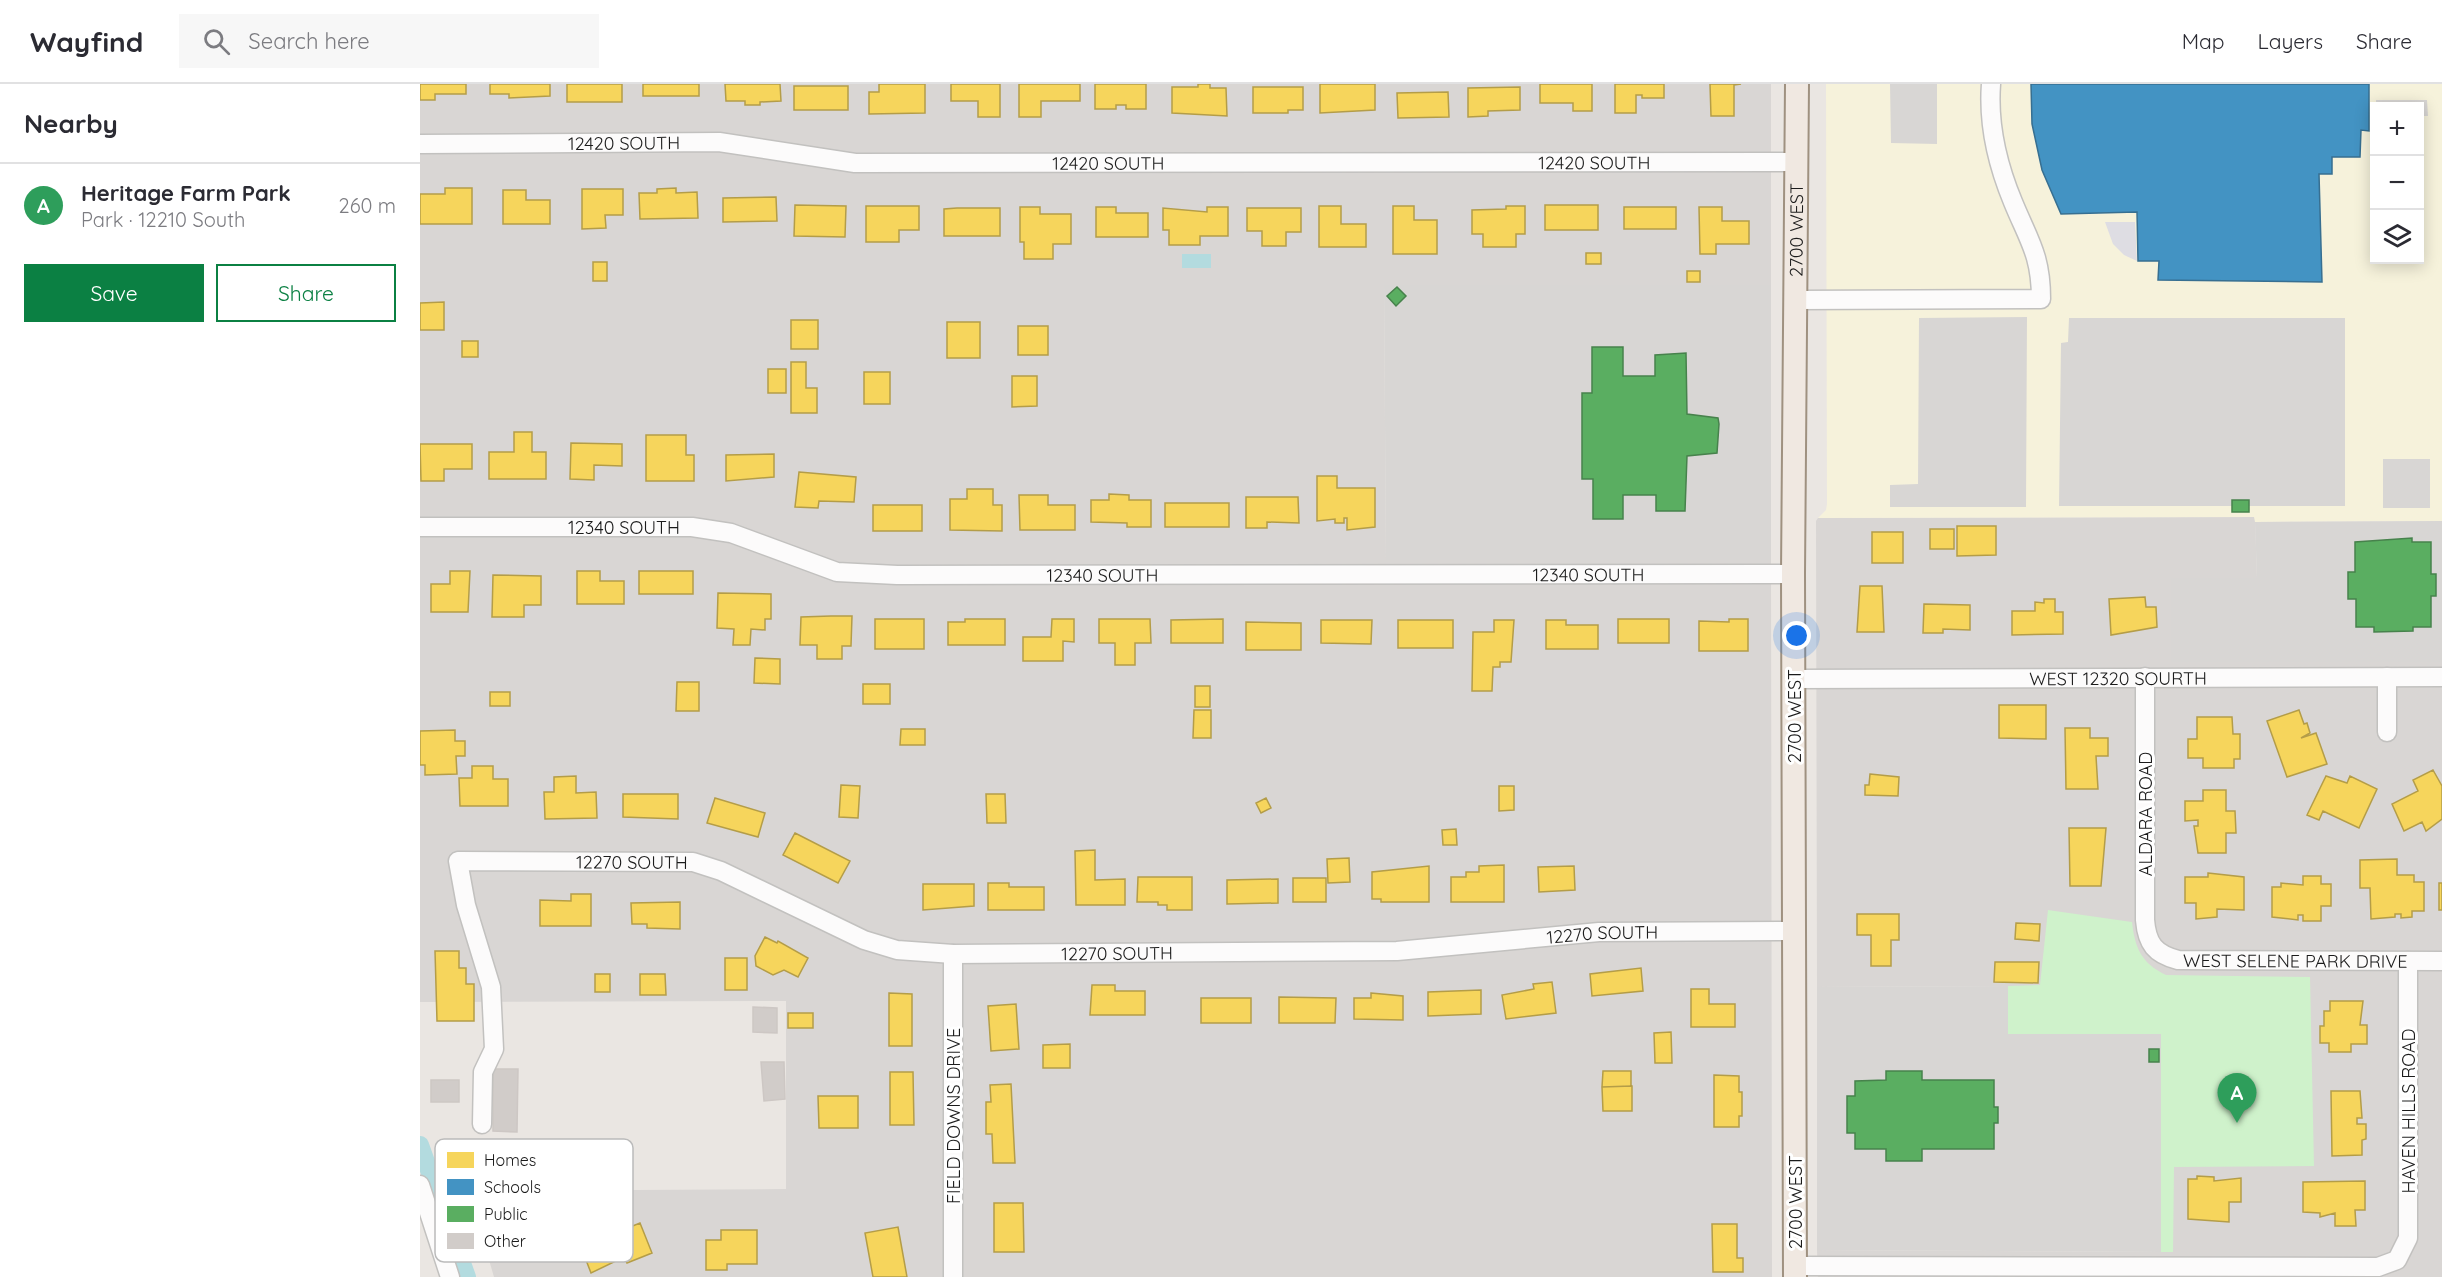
<!DOCTYPE html>
<meta charset="utf-8">
<style>
body{margin:0;font-family:Quicksand,sans-serif;background:#f7f7f7;color:#2b2b33}
.controls{position:absolute;right:18px;top:18px;display:grid;overflow:hidden;border-radius:0px;box-shadow:0 3px 15px #0003}
.controls button{width:54px;height:54px;display:grid;place-items:center;padding:0;border:0;border-bottom:2px solid #e1e1e2;background:#fff;color:#2b2b33;font:30px sans-serif}
.you{position:absolute;left:1377px;top:552px;width:21px;height:21px;margin:-15px;border:4px solid #fff;border-radius:50%;background:#1a73e8;box-shadow:0 0 0 9px #1a73e833}
.badge{display:grid;place-items:center;width:39px;height:39px;border-radius:50%;background:#0b8043;color:#fff;font-size:20px;font-weight:700}
.pin{position:absolute;translate:-50% -50px;filter:drop-shadow(0 2px 3px #0008)}
.pin::after{content:'';position:absolute;top:32px;width:21px;height:18px;background:inherit;clip-path:polygon(0 0,100% 0,50% 100%)}
.list{margin:0;padding:0;list-style:none}
h2{display:flex;justify-content:space-between;align-items:center;height:78px;margin:0;padding:0 24px;font-size:26px}
h2 small{font-size:20px;font-weight:400;color:#7c7c81}
.list li{display:grid;grid-template-columns:39px 1fr auto;gap:18px;align-items:center;box-sizing:border-box;height:84px;padding:0 24px;border-top:2px solid #e1e1e2}
.list b{display:block;font-size:22px;white-space:nowrap}
.list p{margin:0;font-size:20px;white-space:nowrap;color:#7c7c81}
.list em{font-size:20px;font-style:normal;color:#7c7c81}
.actions{display:flex;gap:12px;padding:18px 24px}
.actions a{flex:1;padding:14px 0;border:2px solid #0b8043;border-radius:0px;text-align:center;font-size:21px;color:#0b8043}
.actions .main{background:#0b8043;color:#fff}
.icon{flex:none;width:33px;height:33px;fill:none;stroke:currentColor;stroke-width:2;stroke-linecap:round;stroke-linejoin:round}
.map{position:relative;flex:none;width:2022px;height:1193px;overflow:hidden}
header{display:flex;align-items:center;gap:36px;box-sizing:border-box;height:84px;padding:0 30px;background:#fff;border-bottom:2px solid #e1e1e2}
header strong{font-size:28px}
nav{display:flex;gap:33px;margin-inline-start:auto;font-size:21px}
.search{width:420px;height:54px;background:#f7f7f7;display:flex;align-items:center;gap:15px;box-sizing:border-box;padding:0 21px;border-radius:0px;color:#7c7c81;font-size:22px}
main{display:flex}
aside{flex:1;background:#fff}
.map>svg:first-child{display:block}
.residential{fill:#d9d6d4}
.education{fill:#f6f2db;fill-rule:evenodd}
.religious{fill:#d8d6d4}
.park{fill:#cff2cb}
.plaza{fill:#dedde3}
.water{fill:#b3dbdf}
.homes{fill:#f6d55c;stroke:#b49d48;stroke-width:1.5}
.schools{fill:#4393c3;stroke:#376f91;stroke-width:1.5}
.public{fill:#5aae61;stroke:#47824c;stroke-width:1.5}
.lines{fill:none;stroke-linecap:round;stroke-linejoin:round}
.canal{stroke:#b3dbdf;stroke-width:18}
.building{fill:#d1ccc9;stroke:#cdc7c4;stroke-width:1.5}
.minor-casing{stroke:#c2c1bf;stroke-width:21}
.major-casing{stroke:#9f9180;stroke-width:26}
.minor{stroke:#fcfbfb;stroke-width:18}
.major{stroke:#f0e8e1;stroke-width:22}
.labels{text-anchor:middle;dominant-baseline:central;stroke-width:6;stroke-linejoin:round;paint-order:stroke}
.street-label{font-size:18px;fill:#1b1b1b;stroke:#fff}
.key{fill:#fff;stroke:#bbb;stroke-width:1.5}
.key-label{font-size:16px;fill:#1b1b1b}
</style>
<header>
<strong>Wayfind</strong>
<div class="search"><svg class="icon" aria-label="search" viewBox="0 0 24 24"><circle cx="10" cy="10" r="6"/><path d="M15 15l6 6"/></svg>Search here</div>
<nav><a>Map</a><a>Layers</a><a>Share</a></nav>
</header>
<main>
<aside>
<h2>Nearby<small></small></h2>
<ul class="list">
<li><span class="badge" style="background:#2e9e5b">A</span><div><b>Heritage Farm Park</b><p>Park · 12210 South</p></div><em>260 m</em></li>
</ul>
<div class="actions"><a class="main">Save</a><a>Share</a></div>
</aside>
<div class="map">
<svg width="2022" height="1193" viewBox="0 0 2022 1193">
<rect width="100%" height="100%" fill="#eae6e2"/>
<path class="residential" d="M0 0H1351V201H964L966 476H1351L1352 1193H74L49 1107 366 1105V917L0 918Z
M1835 433 1837 494 1751 578H2022V1193H1398L1397 1166 1741 1168V950L1588 902 1397 903 1396 437 1398 434Z"/>
<path class="education" d="M1406 0H2022V437L1835 438 1834 433 1398 434 1406 426 1407 420ZM1954 22H2000V176H1954Z"/>
<path class="religious" d="M1470 0H1517V60L1471 59Z
M1956 16H2007L2008 32H2000V22H1956Z
M964 201H1351V476H966Z
M1607 233 1606 423H1470V401L1498 400 1499 234Z
M1649 234H1925V422H1639L1641 259 1648 258Z
M1963 375H2010V424H1963Z
M2022 437V578H1751V494H1837L1835 438Z
M1588 902 1589 950H1741V1168L1397 1166V903Z"/>
<path class="park" d="M1628 826 1712 838C1715 864 1721 879 1746 891L1890 893 1894 1082 1754 1083 1753 1168H1741V950H1588V902L1620 901Z"/>
<path class="plaza" d="M1685 138H1715L1717 177 1704 171 1693 160Z"/>
<path class="water" d="M762 170H791V184H762Z"/>
<path class="homes" d="M0 0H46V10H15V16H0Z
M70 0H130V12L89 14V10H70Z
M147 0H202V18H147Z
M223 0H279V12H223Z
M305 0H360L361 17 340 18V21H325V17H306Z
M459 0H505V29L449 30V8H459Z
M531 0H580V33H558V17H531Z
M599 0H660V17H621V33H599Z
M675 0H726V25H706V21H696V25H675Z
M778 0H790V4H806L807 32 752 29V3H778Z
M900 0H955V26L900 29Z
M1120 0H1172V27H1153V19H1120Z
M1195 0H1244V14H1222V11H1216V29H1195Z
M1290 0H1321L1314 1V32H1291Z
M374 2H428V26H374Z
M833 3H883V26H868V29H833Z
M1100 3V26L1068 27V32L1048 33V4Z
M1028 8 1029 33 978 34 977 9Z
M25 104H52V140H0V110H25Z
M256 104V109L277 108 278 134 220 135 219 109H237V105Z
M162 105H203V131H185L186 144 162 145Z
M83 106H106V116H130V140H83Z
M356 113 357 137 303 138V114Z
M375 121 426 122 425 153 374 152Z
M1125 121H1178V146H1125Z
M446 122H499V146H479V158H446Z
M899 122H921V140H946V163H899Z
M973 122H994V136H1017V170H973Z
M1086 122H1105V150H1096V163H1063V150H1052V126L1086 125Z
M600 123H620V130H651V160H633V175H604V158H600Z
M676 123H696V129H728V153H676Z
M787 123H808V152H780V161H749V146H743V124L787 128Z
M1204 123H1256V145H1204Z
M1279 123H1302V137H1329V160H1296V170H1280Z
M537 124H580V152H524V125Z
M827 124H881V148H866V162H842V147H827Z
M1166 169H1181V180H1166Z
M173 178H187V197H173Z
M1267 187H1280V198H1267Z
M24 218V246H0V219Z
M371 236H398V265H371Z
M527 238H560V274H527Z
M598 242H628V271H598Z
M42 257H58V273H42Z
M371 278H386V304H397V329H371Z
M348 285H366V309H348Z
M444 288H470V320H444Z
M592 292H617V322L592 323Z
M94 348H112V368H126V395H69V368H94Z
M226 351H266V371H274V397H226Z
M151 359 202 360V382L174 381V396L150 395Z
M0 360H52V385H24V397H1Z
M354 370V393L306 397V371Z
M379 388 436 393 434 418 399 417 398 424 375 423Z
M897 392H917V404H955V443L927 446V434H924V439H915V435L897 437Z
M547 405H573V421H582V447L530 446V415H547Z
M689 410 709 411V416H731V443H707V439L671 438V416H689Z
M599 411H628V421H655V446H600Z
M826 413H878L879 439 847 438V444H826Z
M745 419H809V443H745Z
M453 421H502V447H453Z
M1537 442H1576V471L1537 472Z
M1510 445H1534V465H1510Z
M1452 448H1483V479H1452Z
M30 487H50L48 528H11V500H30Z
M157 487H180V497H204V520H157Z
M219 487H273V510H219Z
M73 491 121 492V521H104V533H72Z
M1440 502H1462L1464 548H1437Z
M298 509 351 510V535H345V546L331 545 330 561H313L314 545 297 544Z
M1725 513 1726 523H1736L1737 543 1691 551 1689 515Z
M1624 515H1635V528H1643V550L1592 551V527H1615V518L1624 519Z
M1504 520 1550 521V546L1523 545V549H1503Z
M411 532H432L431 562H422V575H397V561H380L381 533Z
M455 535H504V565H455Z
M545 535H585V561H528V538H545Z
M632 535H654V558L643 557V577H603V553H631Z
M679 535H730L731 559H715V581H695V559H679Z
M803 535V559H751V536Z
M1198 535H1249V559H1198Z
M1309 535H1328V567H1279V537L1309 538Z
M901 536H952L951 560 901 559Z
M978 536H1033V564H978Z
M1074 536H1094L1091 578H1080V583H1073L1072 607H1052L1053 548H1074Z
M1126 536H1146V541H1178V565H1126Z
M826 538 881 539V566H826Z
M335 574 360 575V600L334 599Z
M257 598H279V627H256Z
M443 600H470V620H443Z
M775 602H790V623H775Z
M70 608H90V622H70Z
M1579 621H1626V655L1579 654Z
M774 626H791V654H773Z
M1879 626 1884 640 1887 639 1890 649 1881 654 1896 649 1907 680 1867 693 1847 637Z
M1777 633H1812L1813 650H1820V675H1814V684H1783V674H1768V655H1777Z
M1645 644H1670V654H1688V672H1676L1678 705H1646Z
M481 645H505V661H480Z
M35 646V657H45V672H36L37 690 5 691V681H0V647Z
M52 682H73V695H88V722H40L39 694H52Z
M2013 686 2022 702V735L2006 747 2002 738 1984 747 1972 720 1998 707 1993 696Z
M1450 690 1479 693 1478 712 1445 711V701H1449Z
M156 692V709L176 708 177 734 125 735 124 708H134V693Z
M1906 692 1927 699 1930 692 1957 705 1939 744 1903 727 1899 736 1887 731Z
M421 701 440 702 438 734 419 733Z
M1079 702H1094V726L1079 727Z
M1783 706H1806V727H1815L1816 749H1806V769H1778L1774 742H1778V736L1765 737V717H1783Z
M203 710H258V735L203 733Z
M566 710H585L586 739H567Z
M295 714 345 729 338 753 287 739Z
M846 714 851 724 841 729 836 719Z
M1649 744H1686L1681 802H1650Z
M1036 745 1037 761H1023L1022 746Z
M375 749 430 777 418 799 363 771Z
M675 766V796L705 795V821H656L655 767Z
M929 774 930 798 908 799 907 775Z
M1977 775V791H1994V798H2004V827H1992V833L1981 834V830H1975V833L1951 835 1950 804H1940V776Z
M1084 781V818H1031V793H1046V788H1059V782Z
M1009 782V818H961V815H952V788Z
M1154 782 1155 806 1119 808 1118 783Z
M1788 789 1824 793V826L1797 825V833L1776 835V819H1765V793H1788Z
M1883 792H1901V800H1911V822H1901V837H1883V831H1878V836L1852 833V803H1861V799L1883 801Z
M718 793H772V826H747V821H738V818H717Z
M873 794H906V818H873Z
M858 795V819L807 820V796Z
M568 799H589V803H624V826H568Z
M2019 799H2022V826H2019Z
M503 800H554V822L503 826Z
M151 810H171V842H120V816L151 817Z
M260 818V845L227 844V840H212L211 819Z
M1437 830H1479V856H1471V882H1451V851H1437Z
M1596 839 1620 840 1619 857 1595 855Z
M345 853 357 859 358 857 388 874 378 893 364 886 353 891 336 882 335 872Z
M15 867H39V884H46V900H54V937H17Z
M305 874H327V906H305Z
M1575 878H1619L1618 899 1574 898Z
M1221 884 1223 907 1172 912 1170 890Z
M175 890H190V908H175Z
M220 890H245L246 911H220Z
M1132 898 1136 929 1086 935 1082 911 1114 905 1113 900Z
M672 901H695V907H725V931H670Z
M1271 905H1289V920H1315V943H1271Z
M1061 906V930L1008 932V908Z
M469 909 492 910V962H469Z
M951 909 983 912V936L934 935V914H951Z
M859 913 916 914 915 939H859Z
M781 914H831V939H781Z
M1910 917H1943L1940 941H1947V960H1931V968H1909V959H1900V942H1904V927H1910Z
M596 920 599 965 571 967 568 922Z
M368 929H393V944H368Z
M1251 948 1252 979H1235L1234 949Z
M650 960V984H623V961Z
M1183 987H1211V1002L1182 1003Z
M470 988H493L494 1041H470Z
M1294 991 1319 992V1008H1322V1032H1319V1043H1294Z
M591 1000 595 1079H573L572 1050H566V1018H571L570 1001Z
M1212 1002V1027H1183L1182 1003Z
M1911 1007H1940L1942 1034H1937V1040H1946V1055L1942 1056V1071L1912 1072Z
M398 1012H438V1044H399Z
M1777 1092 1794 1093V1097L1821 1094V1118H1809V1138L1768 1135V1095H1777Z
M1945 1097V1126H1935L1936 1142H1915V1129L1900 1133V1129L1883 1128V1098Z
M574 1119H603L604 1168H574Z
M220 1139 232 1169 207 1179 204 1173 171 1189 161 1163Z
M1292 1140H1317V1174H1323V1188H1293Z
M478 1143 487 1193H453L445 1149Z
M301 1146H337V1180H307V1186H286V1156H301Z"/>
<path class="schools" d="M1611 0H1949V47L1941 46 1940 73H1912V90H1899L1902 198 1738 196 1739 177H1718L1717 128 1641 130 1622 86 1612 40Z"/>
<path class="public" d="M977 203 986 212 976 222 967 212Z
M1172 263H1203V292H1235V271L1266 269 1267 330 1298 334 1299 340 1297 369 1267 372 1265 427H1236V411H1203V435H1173V395H1162V309H1172Z
M1812 416H1829V428H1812Z
M1992 454V458H2011V490H2016V512H2011V543H1993V547L1954 548V543H1936V515H1928V488H1935V458Z
M1729 965H1739V978H1729Z
M1466 987H1502V996H1574V1023H1578V1039H1574V1065H1502V1077H1466V1065H1435V1049H1427V1012H1435V997L1466 996Z"/>
<g class="lines">
<path class="canal" d="M0 1061 47 1193"/>
</g>
<path class="building" d="M333 923 357 924V949L333 948Z
M341 978H364L365 1015 344 1017Z
M73 985H98L97 1048 73 1047Z
M11 996H39V1018H11Z"/>
<g class="lines">
<defs>
<g id="minor">
<path id="s1" d="M0 60 299 58 435 79 1377 78"/>
<path d="M1376 216 1621 215C1621 171 1609 157 1593 118 1578 82 1568 40 1571 0"/>
<path id="s2" d="M0 443H272L311 449 417 488 477 491 1373 490"/>
<path id="s3" d="M1725 593V836C1727 860 1735 870 1758 876L2022 877"/>
<path id="s4" d="M1374 595 2022 593"/>
<path d="M1967 648V593"/>
<path d="M533 870V1193"/>
<path id="s5" d="M62 1040 63 988 74 965 71 903 46 821 38 777 273 778 301 787 444 856 477 866 533 870 977 867 1179 848 1374 847"/>
<path d="M0 1101 30 1193"/>
<path d="M1375 1182 1958 1183 1977 1176 1988 1154V877"/>
</g>
<g id="major">
<path id="s6" d="M1375 1193 1373 490 1377 0"/>
</g>
</defs>
<use href="#minor" class="minor-casing"/>
<use href="#major" class="major-casing"/>
<use href="#minor" class="minor"/>
<use href="#major" class="major"/>
</g>
<g class="labels">
<g class="street-label">
<text stroke="none"><textPath href="#s1" startOffset="204">12420 SOUTH</textPath></text>
<text stroke="none"><textPath href="#s1" startOffset="1176">12420 SOUTH</textPath></text>
<text stroke="none"><textPath href="#s1" startOffset="690">12420 SOUTH</textPath></text>
<text stroke="none"><textPath href="#s6" startOffset="1047">2700 WEST</textPath></text>
<text stroke="none"><textPath href="#s2" startOffset="204">12340 SOUTH</textPath></text>
<text stroke="none"><textPath href="#s2" startOffset="690">12340 SOUTH</textPath></text>
<text stroke="none"><textPath href="#s2" startOffset="1176">12340 SOUTH</textPath></text>
<text stroke="none"><textPath href="#s4" startOffset="324">WEST 12320 SOURTH</textPath></text>
<text transform="translate(1374 632) rotate(-90)">2700 WEST</text>
<text transform="translate(1725 730) rotate(-90)">ALDARA ROAD</text>
<text stroke="none"><textPath href="#s5" startOffset="444">12270 SOUTH</textPath></text>
<text stroke="none"><textPath href="#s5" startOffset="1434">12270 SOUTH</textPath></text>
<text stroke="none"><textPath href="#s5" startOffset="948">12270 SOUTH</textPath></text>
<text stroke="none"><textPath href="#s3" startOffset="417">WEST SELENE PARK DRIVE</textPath></text>
<text transform="translate(1988 1027) rotate(-90)">HAVEN HILLS ROAD</text>
<text transform="translate(533 1032) rotate(-90)">FIELD DOWNS DRIVE</text>
<text transform="translate(1375 1118) rotate(-90)">2700 WEST</text>
</g>
</g>
<rect x="15" y="1055" width="198" height="123" rx="9" class="key"/>
<rect x="27" y="1068" width="27" height="16" fill="#f6d55c"/>
<rect x="27" y="1095" width="27" height="16" fill="#4393c3"/>
<rect x="27" y="1122" width="27" height="16" fill="#5aae61"/>
<rect x="27" y="1149" width="27" height="16" fill="#d1ccc9"/>
<g class="key-label">
<text x="64" y="1082">Homes</text>
<text x="64" y="1109">Schools</text>
<text x="64" y="1136">Public</text>
<text x="64" y="1163">Other</text>
</g>
</svg>
<div class="controls">
<button>+</button>
<button>−</button>
<button><svg class="icon" aria-label="layers" viewBox="0 0 24 24"><path d="M12 4l9 5-9 5-9-5zM3 14l9 5 9-5"/></svg></button>
</div>
<div class="you"></div>
<div class="pin badge" style="left:1817px;top:1039px;background:#2e9e5b">A</div>
</div>
</main>
